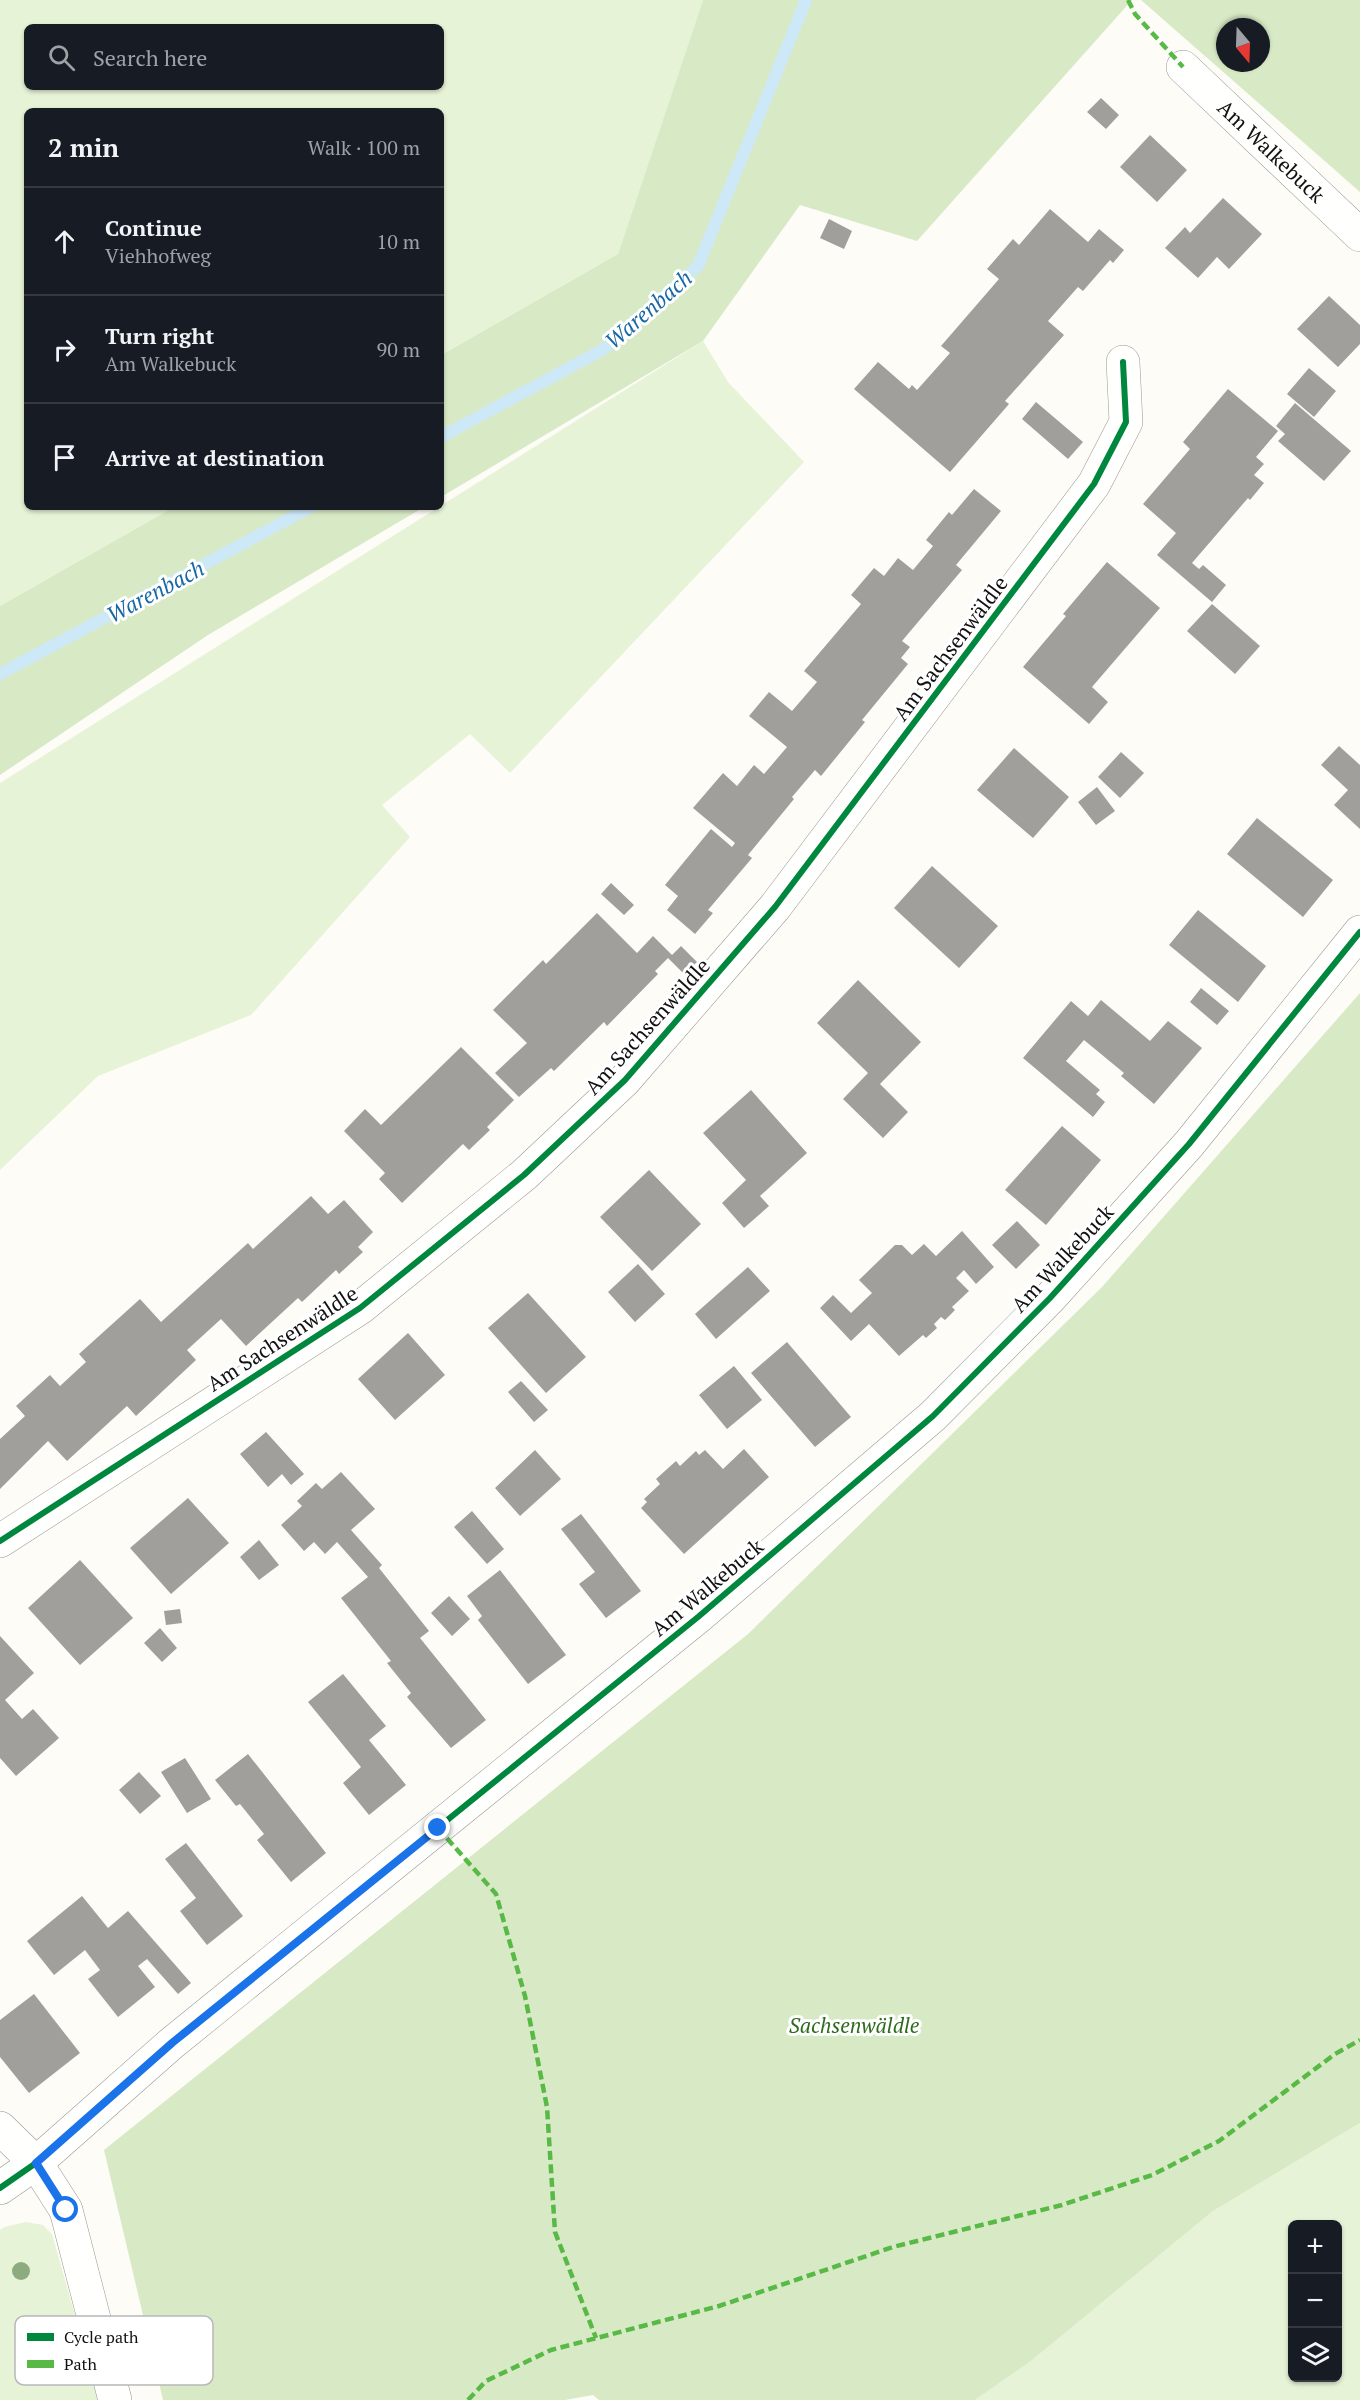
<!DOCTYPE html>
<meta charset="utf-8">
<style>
body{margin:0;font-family:"PT Serif",serif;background:#20242c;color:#f1f3f6}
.controls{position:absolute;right:18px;bottom:18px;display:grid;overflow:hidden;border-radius:9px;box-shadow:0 2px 4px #0004}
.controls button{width:54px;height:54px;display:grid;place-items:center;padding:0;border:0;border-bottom:2px solid #363941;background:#171b24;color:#f1f3f6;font:30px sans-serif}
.compass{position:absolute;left:1216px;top:18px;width:54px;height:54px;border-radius:50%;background:#171b24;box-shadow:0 2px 4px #0004;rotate:161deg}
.stop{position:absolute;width:18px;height:18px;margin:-14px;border:4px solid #1a73e8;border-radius:50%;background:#fff}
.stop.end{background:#1a73e8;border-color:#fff;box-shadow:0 2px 6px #0008}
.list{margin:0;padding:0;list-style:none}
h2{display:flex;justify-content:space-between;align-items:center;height:78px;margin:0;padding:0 24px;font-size:26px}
h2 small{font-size:20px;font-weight:400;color:#9ea1a6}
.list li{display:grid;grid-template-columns:39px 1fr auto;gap:18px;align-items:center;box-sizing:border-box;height:108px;padding:0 24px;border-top:2px solid #363941}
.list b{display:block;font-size:22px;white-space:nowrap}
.list p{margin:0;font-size:20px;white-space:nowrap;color:#9ea1a6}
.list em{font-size:20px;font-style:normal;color:#9ea1a6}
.icon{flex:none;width:33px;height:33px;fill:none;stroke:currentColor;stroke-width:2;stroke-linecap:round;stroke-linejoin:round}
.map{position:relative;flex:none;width:1360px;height:2400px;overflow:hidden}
.search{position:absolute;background:#171b24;box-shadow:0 2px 4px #0004;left:24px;top:24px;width:420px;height:66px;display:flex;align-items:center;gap:15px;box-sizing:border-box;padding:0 21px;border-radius:9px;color:#9ea1a6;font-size:22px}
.panel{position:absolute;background:#171b24;box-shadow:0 2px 4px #0004;left:24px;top:108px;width:420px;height:402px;border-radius:9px}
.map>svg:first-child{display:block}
.green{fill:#e7f3d7;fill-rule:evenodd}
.forest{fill:#d8eac5;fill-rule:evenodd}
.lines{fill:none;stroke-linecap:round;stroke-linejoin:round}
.stream{stroke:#cde8f7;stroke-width:12}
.building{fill:#a19f9c}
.minor-casing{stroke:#979795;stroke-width:34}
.minor{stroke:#fffffe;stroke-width:33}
.quiet{stroke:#58b947;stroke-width:4.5;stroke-dasharray:9 4.5;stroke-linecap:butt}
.cycleway-casing{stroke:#fff;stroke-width:10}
.cycleway{stroke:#00873e;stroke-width:6}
.tree{fill:#8cac80}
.route{stroke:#1a73e8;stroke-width:8}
.labels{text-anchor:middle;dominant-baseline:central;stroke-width:6;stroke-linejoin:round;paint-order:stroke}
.street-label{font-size:21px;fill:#111;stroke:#fff}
.park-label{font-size:21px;font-style:italic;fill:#2f6b1f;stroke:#fff}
.water-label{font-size:22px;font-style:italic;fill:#1768a6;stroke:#fff}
.key{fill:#fff;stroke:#b8b8b8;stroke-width:1.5}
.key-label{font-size:16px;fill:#111}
</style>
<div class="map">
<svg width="1360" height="2400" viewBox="0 0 1360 2400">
<rect width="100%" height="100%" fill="#fdfcf7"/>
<path class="green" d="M0 0H703L618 254 441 355V111H27V507H174L0 606ZM27 27H441V87H27Z
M703 341 728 382 804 462 510 773 470 734 382 805 410 837 251 1015 98 1076 0 1170V783Z
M1360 2123V2400H975L1031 2361 1213 2211ZM1292 2224H1338V2378H1292Z
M26 2222 43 2225 52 2234 99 2400H0V2230L4 2227Z"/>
<path class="forest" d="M703 0H1132L917 241 800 205 703 341 441 497V355L618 254Z
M1141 0H1360V192ZM1225 27H1261V63H1225Z
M174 507H424L208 635 0 775V606Z
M1360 993V2123L1213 2211 1031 2361 975 2400H599L593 2395 565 2400H163L104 2150 748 1634 1102 1287Z"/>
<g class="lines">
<path class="stream" d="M441 437 604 349 698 266 806 0
M0 674 311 507"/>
</g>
<path class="building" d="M1101 98 1119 115 1106 129 1087 112Z
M1150 135 1187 170 1157 202 1120 167Z
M1223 198 1262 234 1229 269 1217 257 1198 278 1165 248 1185 227 1190 233Z
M1050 209 1088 242 1099 229 1124 250 1113 263 1110 260 1083 291 1078 287 1048 321 1064 335 1005 401 1009 404 950 472 854 389 878 362 909 389 912 385 917 390 950 353 941 346 999 279 987 269 1013 239 1019 245Z
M829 219 852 231 844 249 820 238Z
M1329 296 1360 325V344L1338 367 1297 329Z
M1309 368 1336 391 1314 417 1287 394Z
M1228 389 1278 431 1256 457 1264 464 1254 475 1264 483 1250 500 1248 498 1192 563 1199 569 1203 565 1226 585 1212 602 1157 555 1176 533 1143 504 1190 449 1183 442Z
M1036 402 1083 442 1068 459 1022 419Z
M1295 403 1351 451 1324 481 1278 441 1285 434 1276 426Z
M974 489 1001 511 956 565 962 570 902 641 910 647 901 658 908 664 862 720 865 722 821 776 815 770 792 797 794 799 748 855 752 858 708 910 713 913 695 934 667 910 678 896 665 885 711 829 732 847 735 843 693 808 723 773 737 786 754 765 764 774 787 747 749 716 769 692 792 711 817 682 804 671 861 604 851 595 874 568 884 576 898 558 913 570 933 546 926 540 949 512 952 515Z
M1107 562 1160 608 1092 687 1108 702 1089 724 1023 667 1066 616 1063 614Z
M1212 604 1260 646 1235 674 1187 631Z
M1339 746 1360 765V829L1334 805 1348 790 1321 765Z
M1014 748 1069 797 1033 838 977 790Z
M1121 752 1144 773 1120 798 1098 777Z
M1097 787 1115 811 1096 825 1078 802Z
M1257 818 1333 880 1303 917 1227 854Z
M932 866 998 926 959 968 894 908Z
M611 883 634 905 624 915 601 894Z
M1198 910 1266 966 1238 1002 1169 945Z
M597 913 637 953 653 936 672 955 681 946 697 962 684 974 668 958 655 971 658 974 607 1026 604 1022 554 1071 551 1068 519 1097 495 1073 527 1043 493 1010 543 960 546 964Z
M858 980 921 1042 880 1084 908 1112 883 1138 843 1099 868 1073 817 1023Z
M1201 988 1229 1011 1217 1025 1190 1002Z
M1101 1000 1150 1041 1168 1021 1202 1048 1154 1104 1121 1076 1124 1073 1084 1040 1066 1061 1100 1090 1096 1094 1105 1102 1093 1117 1023 1058 1071 1001 1088 1016Z
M461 1047 514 1100 487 1127 490 1130 469 1150 463 1144 402 1203 379 1179 385 1173 344 1131 365 1109 381 1125Z
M751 1090 807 1153 760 1196 769 1206 744 1228 722 1203 746 1180 703 1133Z
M1062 1126 1101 1160 1046 1225 1005 1190Z
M649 1170 701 1224 652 1271 600 1217Z
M311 1196 328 1214 344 1200 373 1232 358 1247 363 1252 339 1274 336 1270 302 1302 298 1298 246 1346 221 1319 187 1350 196 1360 136 1416 127 1406 67 1461 48 1441 0 1489V1439L25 1416 16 1406 50 1375 60 1386 86 1362 79 1354 140 1299 161 1322 248 1243 253 1249Z
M1017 1221 1040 1245 1016 1269 992 1245Z
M962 1231 994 1267 976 1284 964 1270 956 1278 969 1291 952 1307 955 1310 945 1320 941 1317 934 1324 937 1328 926 1338 923 1335 899 1356 869 1324 851 1341 820 1308 833 1295 851 1313 872 1293 859 1280 895 1245H902L912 1255 924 1244 936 1256Z
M638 1264 665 1294 635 1322 608 1292Z
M748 1267 770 1291 716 1339 695 1314Z
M528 1293 586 1357 546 1393 488 1328Z
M408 1333 445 1375 395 1420 358 1379Z
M787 1342 851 1417 815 1447 751 1373Z
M734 1366 762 1400 727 1429 699 1395Z
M521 1381 548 1410 534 1422 508 1392Z
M266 1432 304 1474 291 1485 282 1474 268 1487 240 1454Z
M744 1449 769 1477 684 1554 641 1508 647 1502 644 1499 660 1484 656 1479 676 1461 680 1466 696 1451 699 1455 705 1450 723 1469Z
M535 1450 561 1479 520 1516 495 1488Z
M341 1472 375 1509 351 1530 382 1565 379 1568 429 1631 420 1638 486 1720 451 1748 407 1697 411 1693 387 1663 391 1661 341 1598 368 1577 337 1542 325 1554 314 1542 304 1551 281 1525 302 1506 297 1501 316 1483 322 1489Z
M188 1498 229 1543 171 1594 130 1548Z
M472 1511 504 1549 487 1564 454 1527Z
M581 1514 641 1591 606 1618 579 1584 595 1572 561 1529Z
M259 1540 279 1565 259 1580 240 1557Z
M80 1560 133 1618 80 1665 28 1608Z
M500 1570 566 1655 528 1684 478 1620 482 1616 467 1596Z
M449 1596 470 1619 452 1636 431 1613Z
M180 1609 182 1623 166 1625 164 1611Z
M160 1628 177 1648 162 1662 144 1643Z
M0 1636 34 1673 5 1700 22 1719 33 1709 59 1738 16 1776 0 1758Z
M343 1674 386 1726 369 1740 406 1785 369 1815 343 1783 361 1767 308 1702Z
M248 1754 326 1853 291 1882 257 1840 264 1834 240 1804 236 1806 215 1780Z
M185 1758 211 1799 187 1813 161 1772Z
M139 1772 161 1796 140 1814 119 1790Z
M186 1843 243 1916 207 1945 180 1911 196 1898 165 1859Z
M82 1896 108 1928 128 1911 191 1983 178 1994 147 1959 138 1966 155 1987 118 2017 88 1979 100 1970 85 1950 54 1975 27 1941Z
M34 1994 80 2053 29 2093 0 2057V2020Z"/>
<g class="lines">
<defs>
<g id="minor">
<path id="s1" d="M1183 67 1360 235"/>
<path d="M0 1541 360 1308 524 1175 625 1080 775 907 1094 484 1126 422 1123 362"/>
<path d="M0 2128 36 2163 66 2210 115 2400"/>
<path d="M0 2188 36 2163 172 2043 698 1617 933 1416 1050 1298 1189 1144 1360 932"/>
</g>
</defs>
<use href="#minor" class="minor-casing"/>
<use href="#minor" class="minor"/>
<path class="quiet" d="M1128 0 1135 14 1183 67
M438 1828 496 1894 525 1996 547 2107 555 2232 596 2338
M468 2400 486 2381 551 2350 719 2306 893 2247 1062 2205 1152 2175 1219 2141 1335 2054 1360 2040"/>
<defs>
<path id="cycleway" d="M0 1541 360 1308 524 1175 625 1080 775 907 1094 484 1126 422 1123 362
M0 2188 36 2163 172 2043 698 1617 933 1416 1050 1298 1189 1144 1360 932"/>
</defs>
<use href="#cycleway" class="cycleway-casing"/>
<use href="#cycleway" class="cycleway"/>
</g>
<circle class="tree" cx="21" cy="2271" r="9"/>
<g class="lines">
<path class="route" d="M66 2210 36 2163 172 2043 438 1828"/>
</g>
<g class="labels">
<g class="street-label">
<text stroke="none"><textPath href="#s1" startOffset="122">Am Walkebuck</textPath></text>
<text transform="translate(950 648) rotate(-53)">Am Sachsenwäldle</text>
<text transform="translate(647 1026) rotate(-48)">Am Sachsenwäldle</text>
<text transform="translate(1062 1258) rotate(-47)">Am Walkebuck</text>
<text transform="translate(282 1338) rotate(-33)">Am Sachsenwäldle</text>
<text transform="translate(707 1587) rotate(-40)">Am Walkebuck</text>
</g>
<g class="park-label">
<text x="854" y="2025">Sachsenwäldle</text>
</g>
<g class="water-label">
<text transform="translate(648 309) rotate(-41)">Warenbach</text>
<text transform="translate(155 591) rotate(-28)">Warenbach</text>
</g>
</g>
<rect x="15" y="2316" width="198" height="69" rx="9" class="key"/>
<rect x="27" y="2333" width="27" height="8" fill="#00873e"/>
<rect x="27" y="2360" width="27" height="8" fill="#58b947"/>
<g class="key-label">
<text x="64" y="2343">Cycle path</text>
<text x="64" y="2370">Path</text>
</g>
</svg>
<div class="controls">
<button>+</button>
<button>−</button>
<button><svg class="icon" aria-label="layers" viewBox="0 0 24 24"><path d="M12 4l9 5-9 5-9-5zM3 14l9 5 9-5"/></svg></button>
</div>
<svg class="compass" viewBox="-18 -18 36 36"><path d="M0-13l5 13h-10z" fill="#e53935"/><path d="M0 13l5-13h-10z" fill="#9ea1a6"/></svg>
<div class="stop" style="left:66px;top:2210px"></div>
<div class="stop end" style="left:438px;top:1828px"></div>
<div class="search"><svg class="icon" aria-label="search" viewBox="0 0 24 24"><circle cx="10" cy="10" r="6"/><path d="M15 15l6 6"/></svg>Search here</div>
<section class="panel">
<h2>2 min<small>Walk · 100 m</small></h2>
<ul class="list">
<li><svg class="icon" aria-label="ahead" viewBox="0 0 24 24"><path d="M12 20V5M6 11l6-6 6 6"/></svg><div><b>Continue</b><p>Viehhofweg</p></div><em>10 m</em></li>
<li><svg class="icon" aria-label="right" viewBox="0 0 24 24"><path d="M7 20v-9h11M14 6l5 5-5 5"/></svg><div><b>Turn right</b><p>Am Walkebuck</p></div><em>90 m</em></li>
<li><svg class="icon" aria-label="arrive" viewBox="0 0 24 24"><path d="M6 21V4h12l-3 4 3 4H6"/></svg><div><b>Arrive at destination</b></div></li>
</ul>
</section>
</div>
